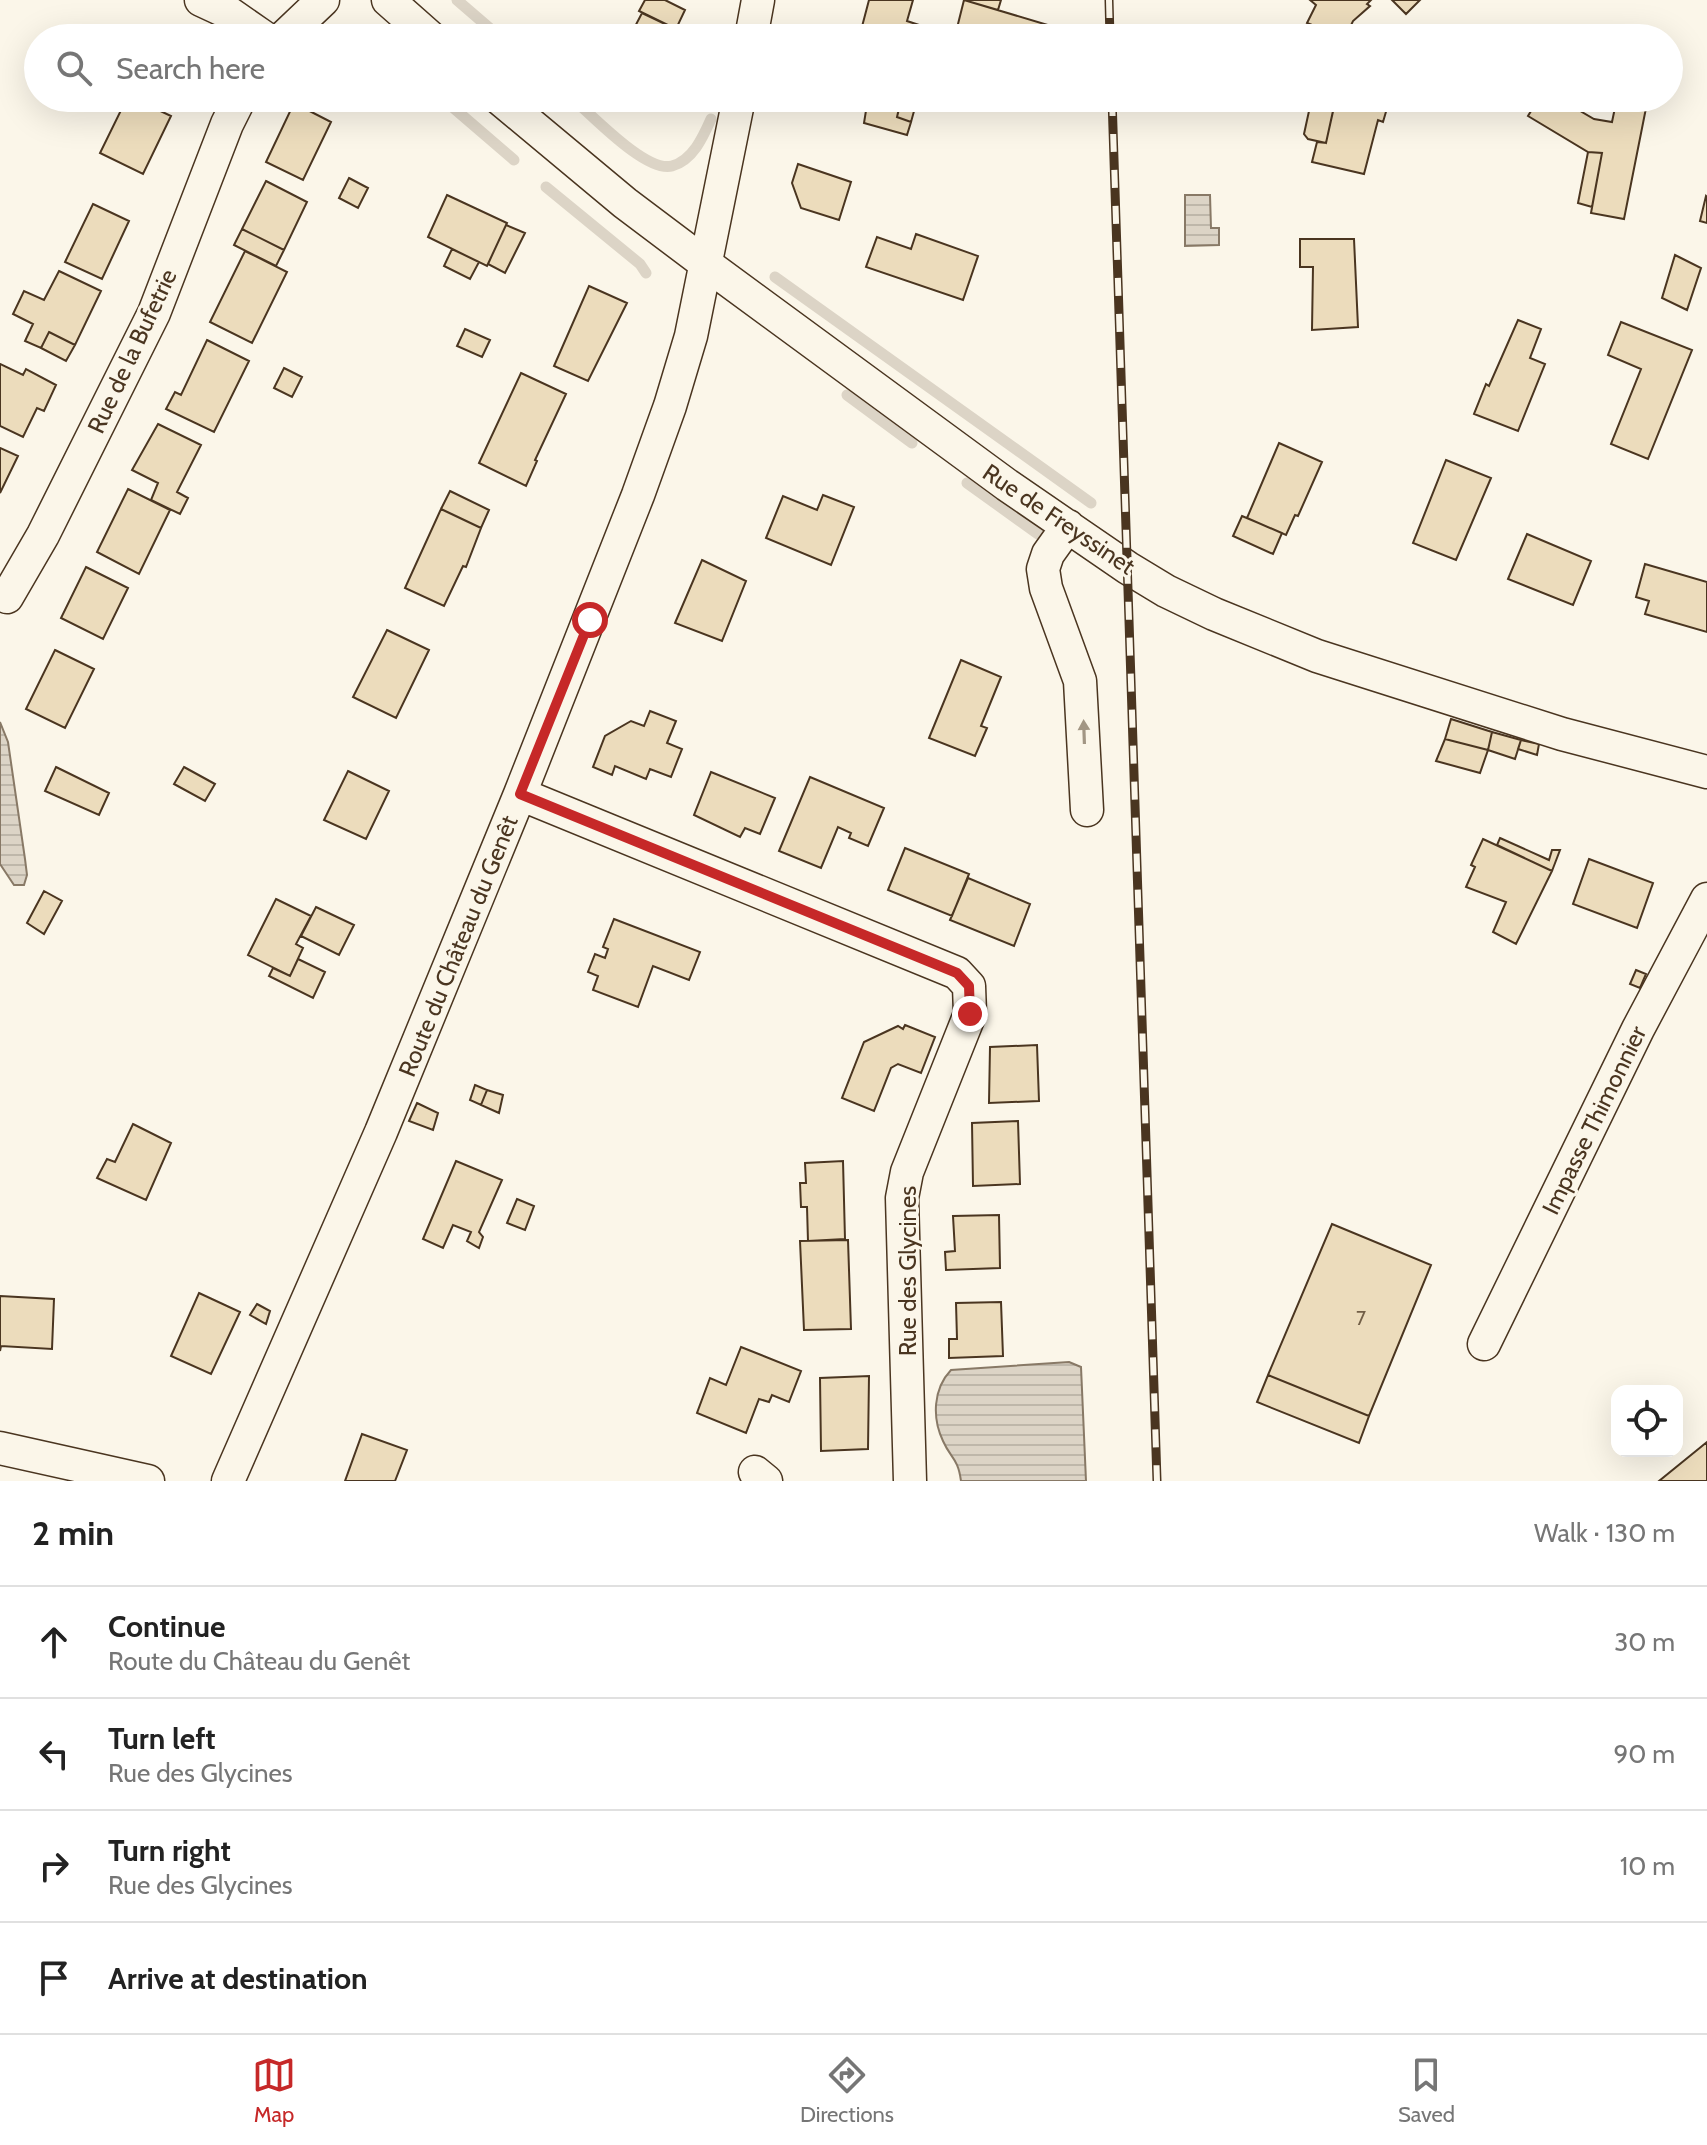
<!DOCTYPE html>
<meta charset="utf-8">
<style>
body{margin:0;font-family:Cabin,sans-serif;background:#f6f6f6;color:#222}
.controls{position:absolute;right:24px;bottom:24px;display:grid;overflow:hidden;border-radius:16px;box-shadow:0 8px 32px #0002}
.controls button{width:72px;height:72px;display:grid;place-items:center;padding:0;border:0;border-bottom:2px solid #e0e0e0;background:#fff;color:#222;font:40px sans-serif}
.stop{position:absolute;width:24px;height:24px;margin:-18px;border:6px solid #c62828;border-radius:50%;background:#fff}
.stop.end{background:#c62828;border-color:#fff;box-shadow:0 2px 8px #0008}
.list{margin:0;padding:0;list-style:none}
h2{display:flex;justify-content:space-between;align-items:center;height:104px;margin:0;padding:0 32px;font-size:34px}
h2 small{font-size:26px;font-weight:400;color:#767676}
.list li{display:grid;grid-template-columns:52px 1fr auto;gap:24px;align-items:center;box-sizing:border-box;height:112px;padding:0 32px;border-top:2px solid #e0e0e0}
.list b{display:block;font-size:30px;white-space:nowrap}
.list p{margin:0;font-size:26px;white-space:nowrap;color:#767676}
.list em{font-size:26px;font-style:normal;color:#767676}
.icon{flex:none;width:44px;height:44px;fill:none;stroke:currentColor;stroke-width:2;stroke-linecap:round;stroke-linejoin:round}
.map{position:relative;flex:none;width:1707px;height:1481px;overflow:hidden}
.search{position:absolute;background:#fff;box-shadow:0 8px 32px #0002;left:24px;right:24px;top:24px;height:88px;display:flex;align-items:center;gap:20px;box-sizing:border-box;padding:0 28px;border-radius:44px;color:#767676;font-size:30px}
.sheet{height:552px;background:#fff}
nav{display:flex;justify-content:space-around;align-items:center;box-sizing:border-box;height:112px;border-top:2px solid #e0e0e0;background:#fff;font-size:22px;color:#767676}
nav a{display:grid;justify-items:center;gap:4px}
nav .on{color:#c62828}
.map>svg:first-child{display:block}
.water{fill:url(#water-rules);stroke:#887966;stroke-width:2}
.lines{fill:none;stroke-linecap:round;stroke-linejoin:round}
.stream{stroke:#dcd4c6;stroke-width:11}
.building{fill:#ecdcbc;stroke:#4a3520;stroke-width:2}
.street-casing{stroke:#4a3520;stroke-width:35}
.street{stroke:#fbf6e9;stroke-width:32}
.rail-casing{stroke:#4a3520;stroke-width:9}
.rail{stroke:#fbf6e9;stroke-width:6;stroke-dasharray:18;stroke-linecap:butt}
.oneway{fill:#a29684}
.route{stroke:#c62828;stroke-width:10}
.labels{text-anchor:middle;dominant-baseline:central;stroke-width:6;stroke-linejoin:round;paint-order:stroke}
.number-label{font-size:20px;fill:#725f47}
.street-label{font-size:24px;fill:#4a3520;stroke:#fbf6e9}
</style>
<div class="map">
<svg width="1707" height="1481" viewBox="0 0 1707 1481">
<defs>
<pattern id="water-rules" width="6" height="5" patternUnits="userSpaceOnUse" patternTransform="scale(2)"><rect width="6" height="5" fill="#dcd4c6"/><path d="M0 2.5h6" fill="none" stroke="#beb7aa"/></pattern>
</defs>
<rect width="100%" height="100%" fill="#fbf6e9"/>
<path class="water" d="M1185 195H1210L1211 228H1219V245L1185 246Z
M0 722 8 742 25 859 27 875 24 885H14L0 864Z
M1069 1362 1081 1367 1086 1481H961C958 1458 951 1459 943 1441 932 1418 933 1389 951 1370Z"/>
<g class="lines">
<path class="stream" d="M457 0 501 38
M336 34 359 38
M442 98 514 160
M572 98C592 115 646 173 672 166 693 160 703 137 711 119
M546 187 640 264 646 273
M775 277 1091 503
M847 395 912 443
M967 483 1038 534"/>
</g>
<path class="building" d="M645 0H665L685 10 676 29 639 11Z
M869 0H913L907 21 919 25 916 38H859Z
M964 0 1051 26 1048 38 955 36Z
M964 0H1001L998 10Z
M1310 0H1371L1367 4 1370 6 1353 21 1345 38 1307 23 1316 5Z
M1392 0H1420L1406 14Z
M642 13 684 33 681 38H629Z
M127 98H133L171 116 143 174 100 153Z
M868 98 901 101 897 117 911 122 907 135 864 123Z
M1336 98H1390L1383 122 1378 120 1364 174 1312 162 1317 142 1326 143Z
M1539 98H1558L1594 119 1612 122 1617 98H1648L1624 219 1591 213 1602 153 1588 152 1528 116Z
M901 99 916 104 911 122 897 117Z
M294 103 331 122 303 180 266 162Z
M1314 107 1333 111 1326 143 1308 139 1304 134 1309 111Z
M1588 152 1602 153 1592 207 1578 203Z
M798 164 851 182 839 220 801 208 792 183Z
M349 178 368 188 358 208 339 198Z
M266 181 307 202 284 250 242 229Z
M447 195 507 223 487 266 428 237Z
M1706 196 1707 197V223L1700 221Z
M93 204 129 221 102 279 65 262Z
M506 225 525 233 505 273 488 264Z
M242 229 284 250 276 266 234 245Z
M916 234 978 256 963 300 866 267 877 237 911 249Z
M1300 239H1354L1358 327 1312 330 1313 267H1300Z
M452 249 479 262 470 279 444 266Z
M245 251 287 272 252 343 210 322Z
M1675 255 1701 268 1687 310 1662 298Z
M59 271 101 291 75 345 49 332 41 348 25 341 33 324 13 314 24 291 44 300Z
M589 286 627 303 588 381 554 366Z
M1518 320 1541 329 1530 358 1545 364 1518 431 1474 414 1486 384 1489 386Z
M1621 322 1692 350 1648 459 1611 444 1641 369 1608 355Z
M465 329 490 340 482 357 457 346Z
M49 332 75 345 66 361 41 348Z
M207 340 249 361 214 432 166 409 175 392 181 395Z
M0 364 23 375 26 369 56 385 44 411 37 408 23 437 0 426Z
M284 368 302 377 292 397 274 388Z
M521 373 566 394 535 460 537 461 526 486 479 463Z
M158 424 201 445 177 492 188 498 180 514 151 500 158 483 132 470Z
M1279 443 1322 462 1298 516 1295 515 1286 535 1247 518Z
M0 448 18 456 0 493Z
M1446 460 1491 478 1456 560 1413 543Z
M128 489 170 510 139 574 97 552Z
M450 491 489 510 481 528 441 509Z
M823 495 854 507 831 565 766 538 783 496 817 510Z
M441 509 481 528 466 567 463 566 444 606 405 588Z
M1242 516 1282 533 1273 554 1233 536Z
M1527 534 1591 561 1573 605 1508 579Z
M702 560 746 581 722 641 675 623Z
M1645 564 1707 582V632L1645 614 1649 601 1636 597Z
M86 567 128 588 103 639 61 618Z
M387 630 429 650 396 718 353 697Z
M55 650 94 669 65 728 26 709Z
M961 660 1001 677 981 726 987 728 975 756 929 738Z
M650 711 676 721 667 743 682 749 671 777 650 769 646 779 615 766 612 775 593 767 605 736 631 721 644 726Z
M1451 719 1492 732 1488 750 1445 739Z
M1492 732 1521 740 1515 759 1488 750Z
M1445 739 1488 750 1480 773 1436 761Z
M1521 740 1539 744 1537 755 1518 749Z
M56 767 109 793 99 815 45 791Z
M184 767 215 784 205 801 174 784Z
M348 771 389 791 366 839 324 820Z
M711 772 775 798 760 834 745 828 740 837 694 815Z
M810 777 884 808 868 846 849 838 851 833 838 827 821 868 779 851Z
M1500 838 1549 860 1552 850H1560L1552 871 1497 845Z
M1483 839 1552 871 1516 944 1493 932 1506 902 1466 887 1475 867 1471 865Z
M905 848 969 874 952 916 888 890Z
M1589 859 1653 883 1637 928 1573 904Z
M968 878 1030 904 1014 946 950 920Z
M44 891 62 901 44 934 27 923Z
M276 899 311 916 296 944 303 948 290 976 248 955Z
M316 907 354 925 339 955 301 936Z
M614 919 700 952 689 980 653 966 638 1007 593 990 598 976 588 972 595 954 605 958 608 949 603 947Z
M298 959 325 972 313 998 269 976 273 968 290 976Z
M1636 970 1646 974 1640 988 1630 984Z
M905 1025 935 1037 921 1073 898 1064 891 1068 874 1111 842 1098 864 1042 898 1026 903 1029Z
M1037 1045 1039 1101 989 1103 990 1047Z
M475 1085 487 1090 481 1105 470 1100Z
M487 1090 503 1095 499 1113 481 1105Z
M417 1103 438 1113 433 1130 409 1121Z
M1018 1121 1020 1184 973 1186 972 1123Z
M133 1124 171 1143 146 1200 97 1178 107 1159 115 1162Z
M456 1161 502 1180 479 1232 483 1237 479 1248 467 1241 471 1232 453 1225 443 1248 423 1239Z
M843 1161 845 1239 808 1241 807 1207H801L800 1183H806L805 1163Z
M517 1199 534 1206 525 1230 507 1223Z
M999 1215 1000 1268 946 1270 945 1252 955 1251 953 1216Z
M1332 1224 1431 1265 1369 1416 1268 1375Z
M848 1240 851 1329 804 1330 800 1241Z
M199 1293 240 1312 211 1374 171 1356Z
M0 1296 54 1299 52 1349 1 1346 0 1351Z
M1001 1302 1003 1356 949 1358V1339H957L956 1303Z
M257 1304 270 1311 266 1324 250 1315Z
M741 1347 801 1371 789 1402 772 1395 769 1402 759 1399 746 1433 697 1413 710 1378 726 1385Z
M1268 1375 1369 1416 1359 1443 1257 1402Z
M869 1376 868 1449 821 1451 820 1378Z
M362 1434 407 1450 395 1481H345Z
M1707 1442V1481H1659Z"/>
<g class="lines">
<defs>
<path id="street" d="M201 0 229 13 265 38
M388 0 431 38
M283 38 323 0
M751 38 758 0
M499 98 625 203 706 264 1007 485 1128 568 1166 591 1214 614 1317 656 1562 734 1707 772
M1068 526 1048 554 1043 569 1046 588 1080 681 1087 810
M7 597 43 535 154 313 227 124 240 98
M520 794 957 973 969 986 970 1014 907 1172 902 1198 910 1481
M1484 1344 1638 1029 1707 899
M0 1448 148 1481
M755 1472 766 1481
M228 1481 381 1132 520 794 638 495 670 406 691 336 739 98"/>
</defs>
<use href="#street" class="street-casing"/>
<use href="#street" class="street"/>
<defs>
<path id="rail" d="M1109 0 1110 38
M1112 98 1157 1481"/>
</defs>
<use href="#rail" class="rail-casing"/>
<use href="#rail" class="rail"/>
</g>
<defs><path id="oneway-solid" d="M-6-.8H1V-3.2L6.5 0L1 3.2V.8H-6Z" transform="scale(2)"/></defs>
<use class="oneway" href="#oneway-solid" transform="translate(1084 732) rotate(-92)"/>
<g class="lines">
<path class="route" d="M590 620 520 794 957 973 969 986 970 1014"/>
</g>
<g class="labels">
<g class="number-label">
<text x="1361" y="1318">7</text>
</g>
<g class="street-label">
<text transform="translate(132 351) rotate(-65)">Rue de la Bufetrie</text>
<text transform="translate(1059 519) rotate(34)">Rue de Freyssinet</text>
<text transform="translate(458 946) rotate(-68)">Route du Château du Genêt</text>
<text transform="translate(1594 1120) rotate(-64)">Impasse Thimonnier</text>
<text transform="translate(907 1271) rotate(-90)">Rue des Glycines</text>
</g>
</g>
</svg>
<div class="controls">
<button><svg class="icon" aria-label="locate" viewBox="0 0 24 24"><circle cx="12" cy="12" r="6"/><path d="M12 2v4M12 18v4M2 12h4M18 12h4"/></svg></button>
</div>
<div class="stop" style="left:590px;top:620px"></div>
<div class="stop end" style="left:970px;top:1014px"></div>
<div class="search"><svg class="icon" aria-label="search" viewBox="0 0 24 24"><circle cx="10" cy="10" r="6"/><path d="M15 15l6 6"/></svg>Search here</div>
</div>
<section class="sheet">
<h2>2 min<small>Walk · 130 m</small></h2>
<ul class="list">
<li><svg class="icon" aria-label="ahead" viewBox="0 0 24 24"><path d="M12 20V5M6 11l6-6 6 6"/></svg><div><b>Continue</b><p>Route du Château du Genêt</p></div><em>30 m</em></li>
<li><svg class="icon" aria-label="left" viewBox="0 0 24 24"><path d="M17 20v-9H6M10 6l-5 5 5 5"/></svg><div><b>Turn left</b><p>Rue des Glycines</p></div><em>90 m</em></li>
<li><svg class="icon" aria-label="right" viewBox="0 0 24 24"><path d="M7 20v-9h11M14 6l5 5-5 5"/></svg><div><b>Turn right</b><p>Rue des Glycines</p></div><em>10 m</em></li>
<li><svg class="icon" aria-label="arrive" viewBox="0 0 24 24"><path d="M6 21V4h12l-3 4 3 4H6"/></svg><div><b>Arrive at destination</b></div></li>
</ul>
</section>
<nav>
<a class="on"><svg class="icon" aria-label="map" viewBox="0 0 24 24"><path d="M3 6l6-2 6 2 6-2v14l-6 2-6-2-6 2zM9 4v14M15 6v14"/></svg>Map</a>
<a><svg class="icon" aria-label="directions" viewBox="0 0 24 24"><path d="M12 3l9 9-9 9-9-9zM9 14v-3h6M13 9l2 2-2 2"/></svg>Directions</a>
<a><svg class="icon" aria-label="saved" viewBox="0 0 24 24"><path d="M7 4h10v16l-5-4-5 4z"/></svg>Saved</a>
</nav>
